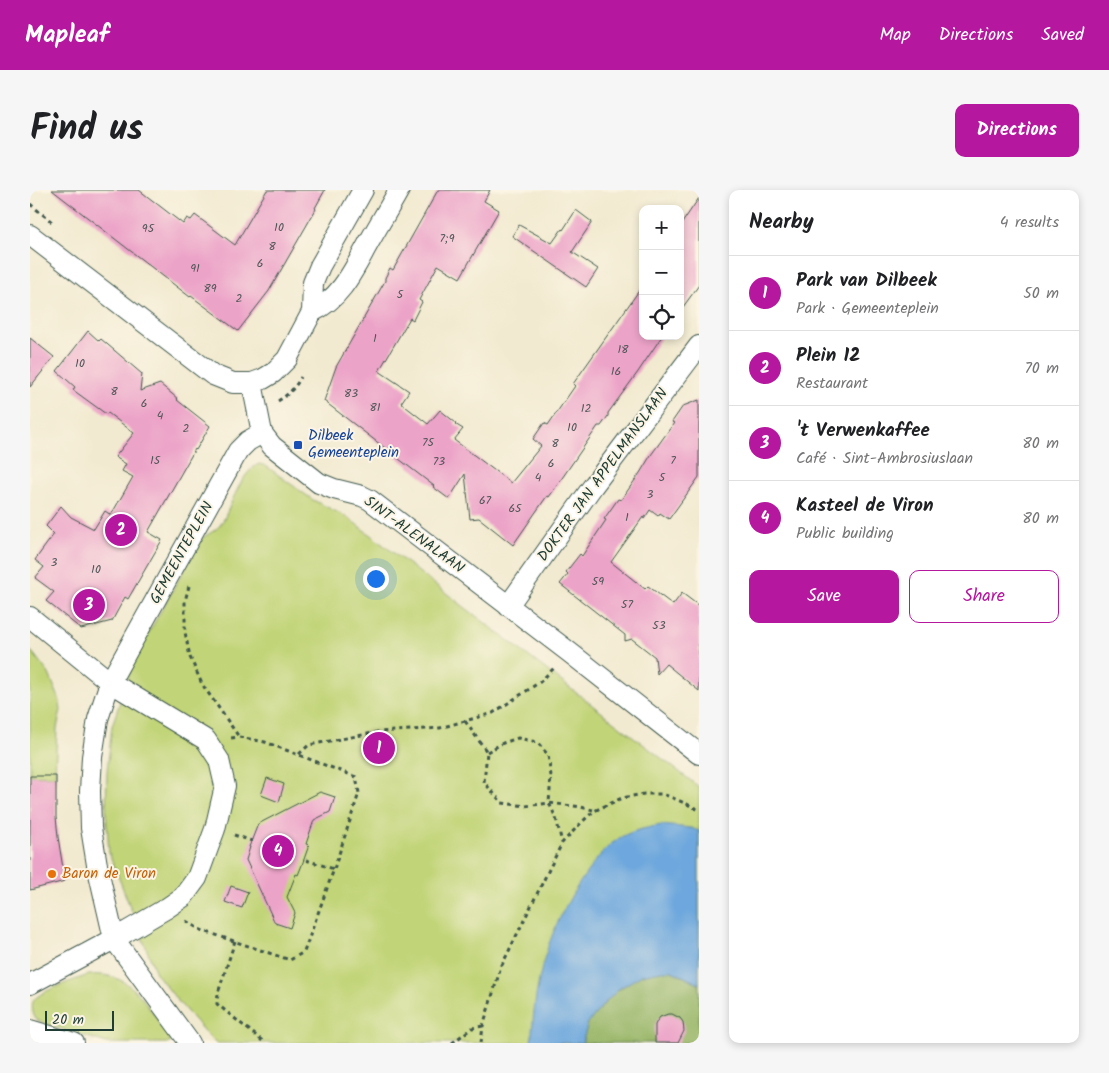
<!DOCTYPE html>
<meta charset="utf-8">
<style>
body{margin:0;font-family:Kalam,sans-serif;background:#f6f6f6;color:#202124}
.controls{position:absolute;right:15px;top:15px;display:grid;overflow:hidden;border-radius:10px;box-shadow:0 2px 8px #0003}
.controls button{width:45px;height:45px;display:grid;place-items:center;padding:0;border:0;border-bottom:1px solid #e0e0e0;background:#fff;color:#202124;font:25px sans-serif}
.scale{position:absolute;left:15px;bottom:12px;width:69px;box-sizing:border-box;padding-left:5px;border:2px solid #1f3d34;border-top:0;font-size:14px;line-height:18px;white-space:nowrap;color:#1f3d34;-webkit-text-stroke:4px #fcf5e5;paint-order:stroke}
.you{position:absolute;left:345px;top:388px;width:18px;height:18px;margin:-12px;border:4px solid #fff;border-radius:50%;background:#1a73e8;box-shadow:0 0 0 8px #1a73e833}
.badge{display:grid;place-items:center;width:32px;height:32px;border-radius:50%;background:#b5179e;color:#fff;font-size:16px;font-weight:700}
.pin{position:absolute;translate:-50% -50%;border:2px solid #fff;box-shadow:0 1px 5px #0006}
.list{margin:0;padding:0;list-style:none}
h2{display:flex;justify-content:space-between;align-items:center;height:65px;margin:0;padding:0 20px;font-size:21px}
h2 small{font-size:16px;font-weight:400;color:#757577}
.list li{display:grid;grid-template-columns:32px 1fr auto;gap:15px;align-items:center;box-sizing:border-box;height:75px;padding:0 20px;border-top:1px solid #e0e0e0}
.list b{display:block;font-size:19px;white-space:nowrap}
.list p{margin:0;font-size:16px;white-space:nowrap;color:#757577}
.list em{font-size:16px;font-style:normal;color:#757577}
.actions{display:flex;gap:10px;padding:15px 20px}
.actions a{flex:1;padding:11px 0;border:1px solid #b5179e;border-radius:10px;text-align:center;font-size:18px;color:#b5179e}
.actions .main{background:#b5179e;color:#fff}
.icon{flex:none;width:28px;height:28px;fill:none;stroke:currentColor;stroke-width:2;stroke-linecap:round;stroke-linejoin:round}
.map{position:relative;flex:none;width:669px;height:853px;overflow:hidden;border-radius:10px}
header{display:flex;align-items:center;gap:30px;box-sizing:border-box;height:70px;padding:0 25px;background:#b5179e;color:#fff}
header strong{font-size:24px}
nav{display:flex;gap:28px;margin-inline-start:auto;font-size:18px}
.intro{display:flex;align-items:center;justify-content:space-between;box-sizing:border-box;height:120px;padding:0 30px}
h1{margin:0;font-size:35px}
.button{padding:12px 22px;border-radius:10px;background:#b5179e;color:#fff;font-size:18px;font-weight:700}
main{display:flex;gap:30px;padding:0 30px}
aside{flex:1;background:#fff;border-radius:10px;box-shadow:0 2px 8px #0003}
.map>svg:first-child{display:block}
.green{fill:#c1d477;stroke:#708856}
.forest{fill:#98b668;stroke:#5c7a4e}
.water{fill:#6da7dd;stroke:#467288}
.building{fill:#eca3c8}
.lines{fill:none;stroke-linecap:round;stroke-linejoin:round}
.street-casing{stroke:#3f574b;stroke-width:22}
.path{stroke:#3f574b;stroke-width:3;stroke-dasharray:4 4;stroke-linecap:butt}
.street{stroke:#fff;stroke-width:20}
.transit-dot{fill:#1a4fb4;stroke:#fcf5e5;stroke-width:2}
.food-dot{fill:#e8710a;stroke:#fcf5e5;stroke-width:2}
.labels{text-anchor:middle;dominant-baseline:central;stroke-width:4;stroke-linejoin:round;paint-order:stroke}
.number-label{font-size:12px;fill:#525659}
.transit-label{font-size:15px;fill:#164399;stroke:#fcf5e5;text-anchor:start}
.street-label{font-size:15px;fill:#1f3d34;stroke:#fcf5e5}
.food-label{font-size:15px;fill:#c56008;stroke:#fcf5e5;text-anchor:start}
</style>
<header>
<strong>Mapleaf</strong>
<nav><a>Map</a><a>Directions</a><a>Saved</a></nav>
</header>
<div class="intro"><h1>Find us</h1><a class="button">Directions</a></div>
<main>
<div class="map">
<svg width="669" height="853" viewBox="0 0 669 853">
<rect width="100%" height="100%" fill="#fcf5e5"/>
<filter id="ink" filterUnits="userSpaceOnUse"><feTurbulence type="fractalNoise" baseFrequency=".02" numOctaves="2"/><feDisplacementMap in="SourceGraphic" scale="10" xChannelSelector="R" yChannelSelector="G"/><feConvolveMatrix kernelMatrix="1 2 1 2 8 2 1 2 1" color-interpolation-filters="sRGB"/></filter>
<filter id="wash" filterUnits="userSpaceOnUse"><feTurbulence type="fractalNoise" baseFrequency=".0096" numOctaves="4" result="noise"/><feDisplacementMap in="SourceGraphic" scale="20" xChannelSelector="R" yChannelSelector="G"/><feGaussianBlur stdDeviation="1.12" result="paint"/><feColorMatrix in="noise" values="0 0 0 0 0 0 0 0 0 0 0 0 0 0 0 0 0 1.4 0 .05"/><feComposite in="paint" operator="in"/></filter>
<g filter="url(#wash)">
<rect width="100%" height="100%" fill="#f2ead0"/>
<path class="green" d="M229 274 236 276 283 310 317 327 669 597V853H187L179 847 147 810 126 783 79 663 76 622 77 581 82 536 104 469 172 348C178 344 187 340 191 334 202 316 209 284 229 274Z
M0 461 3 463 19 484 29 508 31 520 27 538 25 586 0 585Z
M59 785C102 781 116 814 138 845L140 849V853H77L13 833C7 830 4 828 3 822 2 818 2 813 4 810 10 801 47 789 59 785Z"/>
<path class="forest" d="M638 780 642 781 669 794V853H552L558 833 574 814 583 804 605 788 612 785 621 782Z"/>
<path class="water" d="M631 635 661 638 669 641V794L642 781H631L612 785 590 798 574 814 558 833 552 853H501C503 829 505 805 511 781 519 746 536 711 557 682 565 671 574 659 585 651 598 641 616 638 631 635Z"/>
<g id="blocks">
<path class="building" d="M22 0H109L153 34 157 28 161 30 165 25 205 55 237 0H295L285 18 286 19 239 101 208 141 161 106 160 107Z
M408 0H460L454 11 469 20 430 88 408 75 389 110 392 112 383 130 380 128 349 181 379 201 371 213 398 234 410 220 426 233 425 234 433 239 424 250 481 293 511 256 503 249 514 233 518 235 545 196 543 194 613 95V146H632L608 182 578 223V226L571 236H568L519 307 517 306 483 355 449 328 440 329 435 284 419 309 403 297 404 296 294 211 306 177 355 91V88L360 78 363 80Z
M669 8V95L650 121V36Z
M546 20 562 32 542 62 568 79 556 97 482 46 489 35 522 53 532 39 533 40Z
M58 141 69 151 71 149 112 184 110 201 130 194 148 209 147 210 180 236 166 260 165 259 118 342 132 350 98 409 95 407 82 431 51 439 16 411 24 402 5 388 14 377 5 370 24 344 16 336 31 316 41 327 64 339 75 321 81 325 103 287 92 281 96 274 85 267 104 243 78 223 76 224 43 200 45 197 27 181Z
M0 148 24 167 0 197Z
M669 210V287L639 329 630 323 628 326 620 320 614 329 613 327 581 372 615 399 618 396 643 415 652 403 669 416V501L636 474 627 484 625 467 602 449 595 451V445L530 394 538 384 536 382 550 364 552 366 576 330 574 329 588 309 591 310 610 283 621 265 644 233 642 232 653 216Z
M0 586H26V627L28 647 35 691 0 700Z
M237 588 254 594 249 612 231 605Z
M290 602 305 607 300 622 284 630 276 654 279 655 272 675 268 685 266 684 257 707 265 723 260 738 245 733 216 670 220 657H219L228 634Z
M201 696 218 702 212 718 195 712Z
M638 824H642L650 828 653 832 654 841 648 853H625V835L627 831 630 827Z"/>
</g>
</g>
<g filter="url(#ink)">
<use href="#blocks" fill-opacity="0" stroke="#3f574b" stroke-width="1"/>
<g class="lines">
<defs>
<path id="street" d="M0 45 183 185 203 193H222L233 189 243 183 257 169 282 122 283 93 290 76 333 0
M282 122C311 108 323 81 338 54 348 36 359 18 369 0
M222 193 232 243 242 256 289 293 304 299 332 306 340 310 539 462 669 564
M478 416 563 296 669 156
M0 427 80 492 176 550 189 570 195 596 185 639 167 688 153 707 137 718 84 749 0 794
M0 840 44 853
M160 853 84 749 67 675 61 638 60 601 62 567 68 529 80 492 208 261 218 251 232 243"/>
</defs>
<use href="#street" class="street-casing"/>
<path class="path" d="M0 14 22 32
M248 211C258 205 265 198 271 187
M159 396 155 411V442L160 467 172 494 209 547
M435 531 457 562 454 592 472 613 495 616 519 613 526 628 532 653
M457 562 473 553 488 548 507 552 518 565 521 586 519 613 551 617 563 620
M269 564 279 555 348 542 410 538 463 523 510 492 525 477
M204 645 222 651
M276 670 304 679
M156 731 171 740 260 770 274 762 304 679 329 603 326 587 235 552 209 547 201 548
M205 751 188 803 187 814 235 853
M422 853 442 838 453 836
M451 853 453 836 471 777 532 653 551 633 564 621 592 608 614 604H633L657 614 669 620"/>
<use href="#street" class="street"/>
</g>
</g>
<rect class="transit-dot" x="263" y="250" width="10" height="10" rx="2.5"/>
<circle class="food-dot" cx="22" cy="684" r="5"/>
<g class="labels">
<g class="number-label">
<text x="249" y="37">10</text>
<text x="118" y="38">95</text>
<text x="417" y="48">7;9</text>
<text x="242" y="56">8</text>
<text x="230" y="73">6</text>
<text x="165" y="78">91</text>
<text x="180" y="98">89</text>
<text x="370" y="104">5</text>
<text x="209" y="108">2</text>
<text x="345" y="148">1</text>
<text x="593" y="159">18</text>
<text x="50" y="173">10</text>
<text x="586" y="181">16</text>
<text x="84" y="201">8</text>
<text x="321" y="203">83</text>
<text x="114" y="213">6</text>
<text x="345" y="217">81</text>
<text x="556" y="218">12</text>
<text x="130" y="225">4</text>
<text x="542" y="237">10</text>
<text x="156" y="238">2</text>
<text x="398" y="252">75</text>
<text x="525" y="253">8</text>
<text x="125" y="270">15</text>
<text x="643" y="270">7</text>
<text x="409" y="271">73</text>
<text x="521" y="273">6</text>
<text x="508" y="287">4</text>
<text x="632" y="287">5</text>
<text x="620" y="304">3</text>
<text x="455" y="310">67</text>
<text x="485" y="318">65</text>
<text x="597" y="327">1</text>
<text x="24" y="372">3</text>
<text x="66" y="379">10</text>
<text x="568" y="391">59</text>
<text x="597" y="414">57</text>
<text x="629" y="435">53</text>
</g>
<g class="transit-label">
<text x="278" y="246">Dilbeek<tspan x="278" dy="17">Gemeenteplein</tspan></text>
</g>
<g class="street-label">
<text transform="translate(573 285) rotate(-54)">DOKTER JAN APPELMANSLAAN</text>
<text transform="translate(384 345) rotate(36)">SINT-ALENALAAN</text>
<text transform="translate(152 363) rotate(-61)">GEMEENTEPLEIN</text>
</g>
<g class="food-label">
<text x="32" y="684">Baron de Viron</text>
</g>
</g>
</svg>
<div class="controls">
<button>+</button>
<button>−</button>
<button><svg class="icon" aria-label="locate" viewBox="0 0 24 24"><circle cx="12" cy="12" r="6"/><path d="M12 2v4M12 18v4M2 12h4M18 12h4"/></svg></button>
</div>
<div class="scale">20 m</div>
<div class="you"></div>
<div class="pin badge" style="left:349px;top:558px">1</div>
<div class="pin badge" style="left:91px;top:340px">2</div>
<div class="pin badge" style="left:59px;top:415px">3</div>
<div class="pin badge" style="left:248px;top:661px">4</div>
</div>
<aside>
<h2>Nearby<small>4 results</small></h2>
<ul class="list">
<li><span class="badge">1</span><div><b>Park van Dilbeek</b><p>Park · Gemeenteplein</p></div><em>50 m</em></li>
<li><span class="badge">2</span><div><b>Plein 12</b><p>Restaurant</p></div><em>70 m</em></li>
<li><span class="badge">3</span><div><b>'t Verwenkaffee</b><p>Café · Sint-Ambrosiuslaan</p></div><em>80 m</em></li>
<li><span class="badge">4</span><div><b>Kasteel de Viron</b><p>Public building</p></div><em>80 m</em></li>
</ul>
<div class="actions"><a class="main">Save</a><a>Share</a></div>
</aside>
</main>
